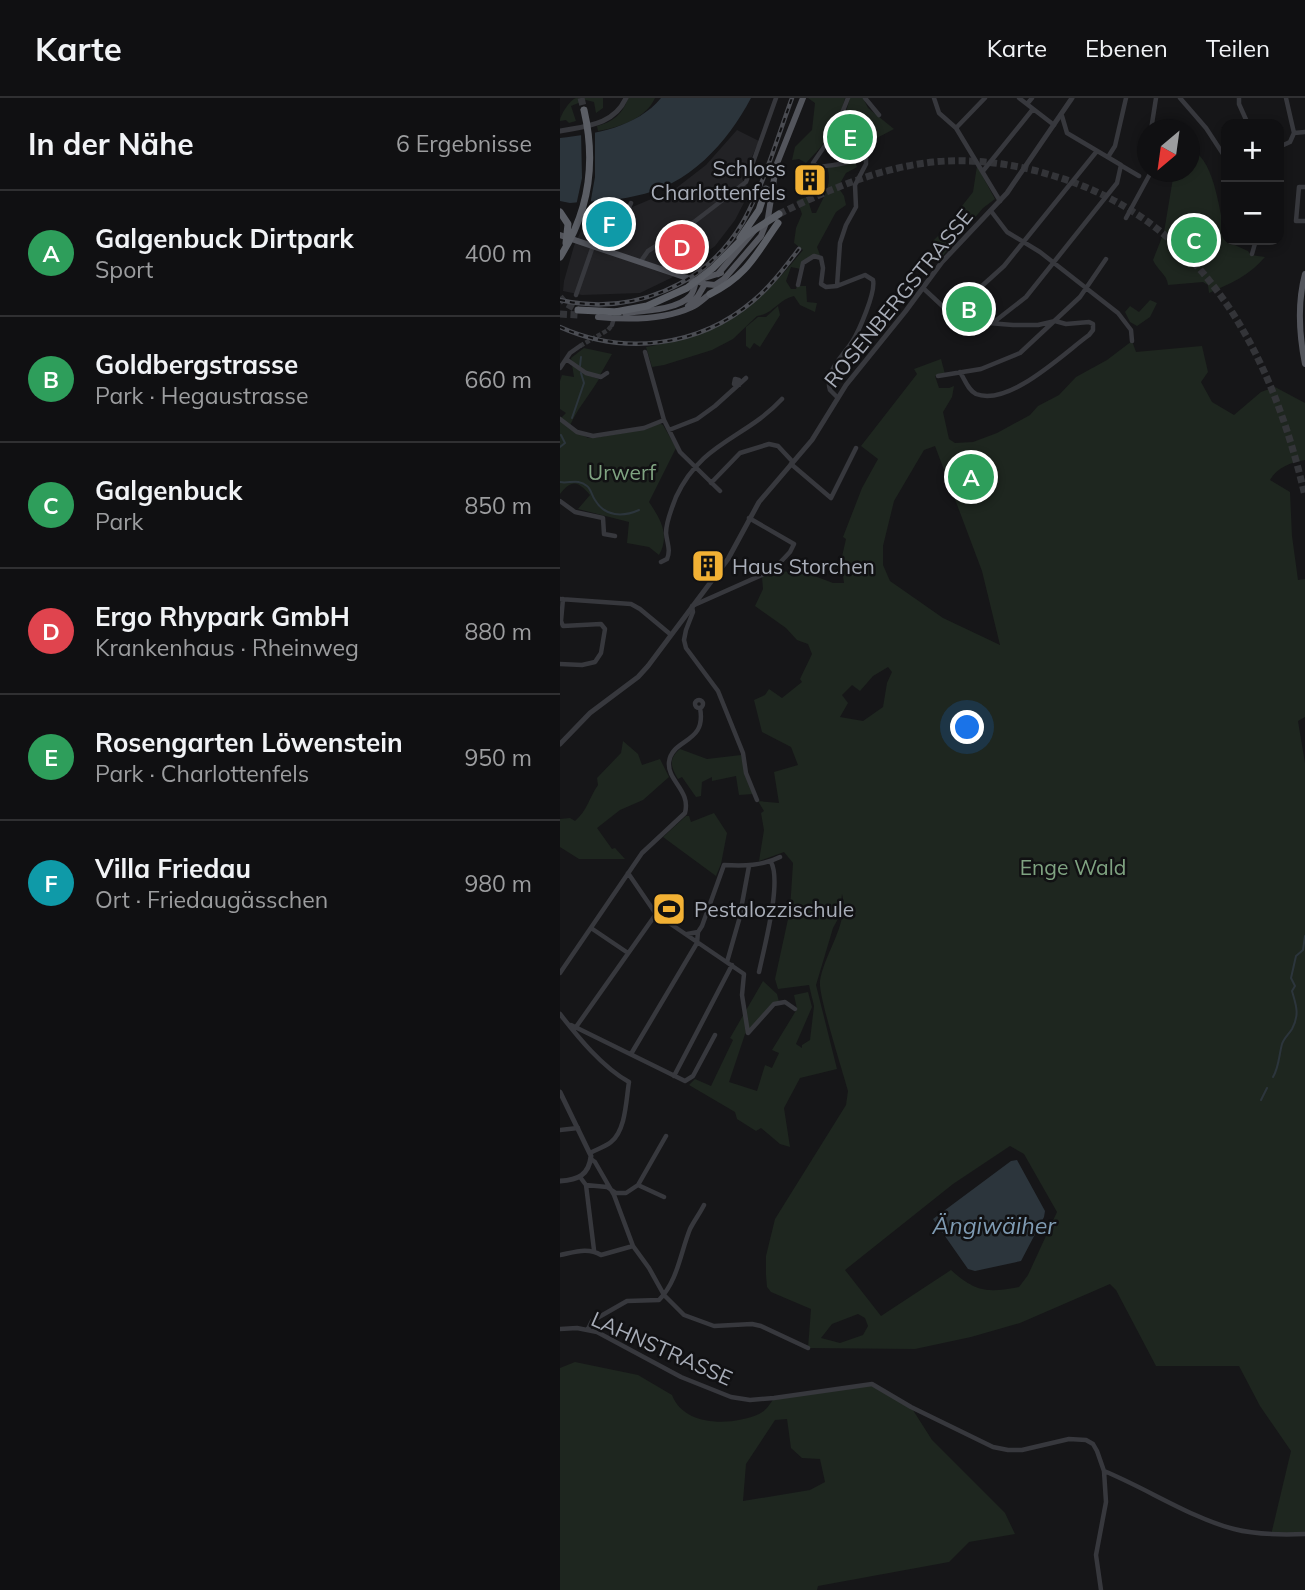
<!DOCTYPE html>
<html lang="de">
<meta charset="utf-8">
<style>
body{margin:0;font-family:Mulish,sans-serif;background:#19191b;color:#f1f3f6}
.controls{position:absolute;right:21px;top:21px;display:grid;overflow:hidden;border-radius:14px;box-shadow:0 4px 10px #0003}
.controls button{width:63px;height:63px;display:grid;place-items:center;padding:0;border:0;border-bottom:2px solid #303032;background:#101012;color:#f1f3f6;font:35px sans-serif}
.compass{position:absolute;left:577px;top:21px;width:63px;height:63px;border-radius:50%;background:#101012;box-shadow:0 4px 10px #0003;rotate:209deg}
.you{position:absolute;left:408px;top:630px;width:24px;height:24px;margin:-18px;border:5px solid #fff;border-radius:50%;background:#1a73e8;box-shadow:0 0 0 10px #1a73e833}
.badge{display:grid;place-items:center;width:46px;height:46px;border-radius:50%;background:#2563eb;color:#fff;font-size:23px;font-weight:700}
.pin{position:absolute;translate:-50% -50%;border:4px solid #fff;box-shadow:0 2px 7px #0006}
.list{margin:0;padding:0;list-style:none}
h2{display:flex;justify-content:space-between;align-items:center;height:91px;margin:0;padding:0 28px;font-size:30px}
h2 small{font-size:23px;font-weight:400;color:#9c9d9f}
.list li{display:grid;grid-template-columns:46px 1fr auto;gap:21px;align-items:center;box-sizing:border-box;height:126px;padding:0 28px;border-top:2px solid #303032}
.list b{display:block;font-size:26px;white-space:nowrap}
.list p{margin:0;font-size:23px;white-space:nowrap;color:#9c9d9f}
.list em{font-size:23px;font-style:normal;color:#9c9d9f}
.map{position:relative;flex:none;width:745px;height:1492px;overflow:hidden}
header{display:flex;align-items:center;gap:42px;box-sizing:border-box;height:98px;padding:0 35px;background:#101012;border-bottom:2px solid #303032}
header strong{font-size:33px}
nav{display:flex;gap:38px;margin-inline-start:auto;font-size:24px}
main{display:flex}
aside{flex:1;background:#101012}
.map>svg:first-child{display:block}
.built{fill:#222225}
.green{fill:#1e261f;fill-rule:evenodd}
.water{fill:#2c353c}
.pier{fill:#161618}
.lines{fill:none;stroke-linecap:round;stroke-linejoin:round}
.stream{stroke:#2c353c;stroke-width:2}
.minor-tunnel{stroke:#333438;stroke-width:4.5;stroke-dasharray:4.5 2;stroke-linecap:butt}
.trunk-tunnel{stroke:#333438;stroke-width:7;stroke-dasharray:7 3.5;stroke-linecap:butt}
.minor{stroke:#37383d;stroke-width:4.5}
.tertiary{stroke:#37383d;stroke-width:5}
.primary{stroke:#53555c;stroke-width:6}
.trunk{stroke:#5b5e65;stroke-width:7}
.rail-casing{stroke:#4a4c52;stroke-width:4.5}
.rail{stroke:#111113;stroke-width:2;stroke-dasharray:5;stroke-linecap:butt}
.labels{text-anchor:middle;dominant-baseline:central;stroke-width:5;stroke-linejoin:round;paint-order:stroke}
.poi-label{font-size:21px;fill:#a8adb8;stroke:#111113;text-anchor:start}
.street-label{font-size:21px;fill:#a8adb8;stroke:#111113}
.park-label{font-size:21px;fill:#7fa381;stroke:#111113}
.water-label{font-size:23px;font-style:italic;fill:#7f9bb3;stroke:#111113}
</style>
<header>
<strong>Karte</strong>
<nav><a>Karte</a><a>Ebenen</a><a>Teilen</a></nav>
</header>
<main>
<aside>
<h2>In der Nähe<small>6 Ergebnisse</small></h2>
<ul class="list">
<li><span class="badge" style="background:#2e9e5b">A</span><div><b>Galgenbuck Dirtpark</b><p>Sport</p></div><em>400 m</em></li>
<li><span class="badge" style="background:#2e9e5b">B</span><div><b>Goldbergstrasse</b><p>Park · Hegaustrasse</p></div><em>660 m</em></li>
<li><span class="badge" style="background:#2e9e5b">C</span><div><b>Galgenbuck</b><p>Park</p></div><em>850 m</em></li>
<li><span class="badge" style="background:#e0444e">D</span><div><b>Ergo Rhypark GmbH</b><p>Krankenhaus · Rheinweg</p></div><em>880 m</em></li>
<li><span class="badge" style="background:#2e9e5b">E</span><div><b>Rosengarten Löwenstein</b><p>Park · Charlottenfels</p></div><em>950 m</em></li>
<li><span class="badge" style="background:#0f9aa8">F</span><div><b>Villa Friedau</b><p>Ort · Friedaugässchen</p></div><em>980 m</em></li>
</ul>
</aside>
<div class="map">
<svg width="745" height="1492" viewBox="0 0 745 1492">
<rect width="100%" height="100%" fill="#161618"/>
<path class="built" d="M177 32 199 43 182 81 190 93 175 122 155 148 111 180 80 195 22 197 3 193 4 183 14 148 31 111 70 110 115 91 146 67Z"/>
<path class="green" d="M16 0H43V10L36 15 34 4 26 2 11 8 16 23 9 25 6 22 0 23C0 17 10 2 16 0Z
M68 0H95C86 20 61 29 38 33L37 28C53 24 63 16 68 0Z
M248 0H285C279 27 265 46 246 65L239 61 232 62 235 49 252 32 255 5Z
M290 0H303L308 10 334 31 313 42 306 54 300 58 275 38 284 21Z
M630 50C658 65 658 118 668 144L688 153 691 157 705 159C690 177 670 186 649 195L648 187 643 184 608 187C607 176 597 172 593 162L604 134 614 74H629Z
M295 64 297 69 286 75 278 89 284 98 286 107 276 114 257 149 261 160 250 158 241 171 231 169 226 183 231 191H236L237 188H246L247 204 257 205 255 214 240 207 234 198C219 201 212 217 197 218L173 241 152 252 104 267 92 269 86 249C167 234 192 214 243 152L234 145 236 130 242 116 237 102 247 99 252 115H256C263 100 273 87 267 69Z
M417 68 435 101 423 110 380 161 370 146 379 137 413 94Z
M590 202 597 205 590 219 577 228 570 224 565 214 570 208 579 214Z
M218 208 220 217 200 249 194 245 190 251 186 248V229L198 219H206Z
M572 243 576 254 642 248 648 274 641 284 652 304 674 317 701 294 715 289 745 305V362C732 364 717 369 710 382L730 394 732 438 738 482 745 481V619L738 623 745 665V1436L711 1437 731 1353 700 1308 679 1268H596L556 1192 550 1186 460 1225 411 1239 355 1251 248 1250 251 1211 211 1194 207 1189 206 1177V1158L215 1121 286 1007 288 993C283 974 258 897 260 883 264 856 290 824 282 796L279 819 273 830 256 887 277 971 240 980 224 1010 230 1049 220 1046 201 1030 196 1033 177 1021 175 1014 129 987 135 981 151 988 173 942 170 940 203 883 217 896 219 904 185 936 169 984 197 993 205 967 212 970 219 955 212 952 237 911 234 897 248 894 252 909 236 946 242 950V947L250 942 254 908 249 887 218 891 215 881 230 812 233 765 224 754 199 763 204 732 201 715 204 713 198 703 219 705 214 674 238 667 231 649 202 634 194 602 205 597 209 591 222 600 242 584 240 581 252 556 248 546 237 542 226 530 195 508 203 491 202 479 213 472 252 477 273 485H284L281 463 286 441 283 439 302 390 318 361 301 348 357 276 354 271 381 261 385 276 375 278 379 290H389L394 288 392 299 383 314 389 341 395 345 413 344 437 335 470 317 478 308 499 297 516 279 547 262ZM375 348 422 473 440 547 383 520 330 483 323 467V448L334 403 364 352ZM328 569 332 574 327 585 323 609 303 623 280 619 288 605 282 597 292 587 300 593 313 578ZM450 1048 464 1056 497 1114 468 1177 459 1189C426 1195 416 1194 391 1172L321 1218 285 1172 393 1086ZM298 1216 305 1220 308 1228 303 1237 280 1245 261 1240 272 1226Z
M24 250 52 256 40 277 30 278 39 281C29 298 16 312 9 330L28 340H34L87 331 99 325 103 327 116 350 89 404C101 422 110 437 99 457L89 449 67 445 69 424 18 411 30 397C18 383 12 381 0 396V321L6 315 0 311V283L2 277 14 279 11 260Z
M63 643 78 656 82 667 100 661 109 679 83 702 60 712 37 730 52 751 55 750 65 761H19L0 749V721L10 720 15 723C27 713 29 700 38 687L37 680 61 655Z
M120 651 147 661 181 657 193 696 179 697 176 678 152 683V679L142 684 141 698 136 699 122 679 118 681C111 669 108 661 120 651Z
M154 715 167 735 161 766 156 778 103 739 126 718H129L131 724Z
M15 1264 78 1277 112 1297C124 1329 172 1328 199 1316 206 1313 210 1306 214 1300L312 1286 351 1309 372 1342 445 1415 455 1436 409 1444 389 1464 258 1488 257 1492H0V1270ZM227 1321 231 1350 242 1360 260 1361 265 1384 250 1392 183 1403 186 1366 215 1322Z"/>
<path class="water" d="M101 0H191C167 45 129 88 75 98 54 103 32 103 10 105L0 103V40C36 36 77 29 101 0Z
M457 1062 485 1113 484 1119 461 1163 415 1173 408 1171 373 1121 451 1063Z"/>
<path class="pier" d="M35 31V79L30 107 16 108 22 80 21 33Z"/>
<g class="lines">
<path class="stream" d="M20 268 21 259
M12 320 24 285 21 275
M0 349 5 345 1 337
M0 384C9 386 18 380 27 388 31 391 32 398 35 402 45 419 63 419 79 412
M713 979C719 969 719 957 722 946 724 940 729 936 732 931 740 916 736 907 732 893L735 888 731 880 736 858 743 852 745 838
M701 1002 707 990"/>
<path class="minor-tunnel" d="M20 248 48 232 52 227"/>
<path class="trunk-tunnel" d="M21 0 24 12
M219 116C267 92 319 70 373 64 413 60 456 66 494 78 643 122 712 255 745 398
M0 199 5 205 18 212
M0 216 18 217"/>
<path class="minor" d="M305 0 319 17
M374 0 379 15 396 30 440 103
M459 0 494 27
M620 0 646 30 665 59
M679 0V6L688 26
M467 6 472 0
M396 30 425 0
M591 32 596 0
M734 35 745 34
M719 49 730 44 734 35 726 0
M548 59 555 48 566 0
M562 68 579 78
M423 73 473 11
M745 89H739L736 123H745
M431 113 447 134 480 154 558 215 571 232 572 243
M566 120 591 74
M50 154 71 105
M692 156 696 142
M81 163 88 153 134 124 186 84 216 0
M238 187 243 165 254 158 261 160 263 170 261 186 266 189 277 188
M363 190 391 216 404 223 453 227H478L495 223 506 226 529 224 533 226V232L529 237C504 255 449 309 416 296 408 292 405 282 400 274
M16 197 33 148
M391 216 444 168 537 53
M434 224 466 199 557 85 561 67 507 35 502 18
M52 227 54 220
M85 254 104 322 120 354 160 393
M6 261 26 275 41 279 47 275
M0 270 10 255 20 248
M378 278 421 271 460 255 520 199 546 161
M175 281 179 282V287L174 286Z
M277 299 270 292C264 274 283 258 292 244 299 233 316 194 313 182L305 177 277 188 280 145 286 127 296 109 295 87 306 66V60L300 59C290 66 271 67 258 69L253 65 275 33 288 0
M0 321 17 334 33 338 84 330 104 322
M109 332 137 321 155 308 186 280
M231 366 271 400 296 350
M151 385 180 355 209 346 218 348 232 363
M0 403 15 414 43 420 44 436 55 438
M189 420 234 446 230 454 213 472 132 508 133 514 126 532 124 542 126 550 158 593 183 655 186 675 197 702
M101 464 107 461C111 452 107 445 106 435 106 423 112 410 116 399 142 343 185 341 222 301
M0 501 71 506 80 511 110 536
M0 566 22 567 35 564 41 555 45 531 41 526 3 528 1 523 3 501
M135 606a4 4 0 1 1 8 0a4 4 0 1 1-8 0Z
M68 775 96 816 184 876 182 897 188 935 214 906 225 904 235 911
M31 830 68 855
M127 836 138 834 142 828 164 767C184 768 202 768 220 759
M167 864 179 822 189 768
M199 874C204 850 222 784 211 764
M0 875 82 755 125 715C131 692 107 683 109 664 112 640 147 646 140 610
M0 916C18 939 42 969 69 984 66 1002 66 1032 51 1044 45 1049 37 1051 30 1055
M11 927 125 983 133 978 155 937
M16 929 96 816
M71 956 137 845 138 834
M114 978 172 867
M0 1032 18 1030
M31 1061 35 1064 54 1097 73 1148 89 1170 104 1197 124 1217 154 1228 192 1226 201 1228 248 1250
M20 1079 26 1087 34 1152
M26 1087 47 1089 56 1095H66L78 1087 106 1038
M78 1087 104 1099
M0 1157C15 1154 28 1149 41 1157L73 1148
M0 1231 17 1230 37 1234 121 1279 171 1299 190 1302 214 1300 312 1286 351 1309 433 1349 448 1352H462L509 1341 526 1342 533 1346 537 1353 544 1373 546 1404 536 1457 541 1492
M28 1231 32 1223 67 1203 99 1202C118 1182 120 1156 130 1131 134 1123 140 1115 144 1107
M544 1373C586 1390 631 1420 674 1431 697 1437 721 1437 745 1436"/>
<path class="tertiary" d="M0 33C26 28 54 27 66 0
M0 646 30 615 78 579 88 568 168 461 199 404 252 342 286 287 345 214 382 164 447 95 512 0
M0 994 31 1058C29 1077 18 1082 0 1083"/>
<path class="primary" d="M0 137 145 186 155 187 164 181 201 138 208 120 216 68 243 0
M158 176 194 133
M745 176C737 206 739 236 745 266
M138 182 161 175
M128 208 138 198 145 186
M65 215C82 213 118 212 130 198 134 194 135 188 136 182
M38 219C68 222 104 222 132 209 139 206 144 200 150 196"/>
<path class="trunk" d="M0 114 8 126 6 145
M180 140 199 112 206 91
M0 159C29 114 36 64 24 12
M150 196C187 178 196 156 218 125
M18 212 59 214
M55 214 87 208 127 190 153 170 185 138 219 116"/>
<defs>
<path id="rail" d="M0 202C71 218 146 188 183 124 204 86 217 41 232 0
M0 229C64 258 139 249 193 203 211 188 225 169 239 151"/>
</defs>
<use href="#rail" class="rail-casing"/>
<use href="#rail" class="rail"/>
</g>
<defs>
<symbol id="building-square" viewBox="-11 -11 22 22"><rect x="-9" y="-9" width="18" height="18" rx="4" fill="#f2b134" stroke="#111113"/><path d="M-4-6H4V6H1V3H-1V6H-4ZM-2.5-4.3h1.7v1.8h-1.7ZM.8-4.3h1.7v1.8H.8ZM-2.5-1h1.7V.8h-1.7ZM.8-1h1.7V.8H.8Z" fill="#111"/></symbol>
<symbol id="stadium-square" viewBox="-11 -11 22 22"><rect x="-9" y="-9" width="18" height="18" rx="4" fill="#f2b134" stroke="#111113"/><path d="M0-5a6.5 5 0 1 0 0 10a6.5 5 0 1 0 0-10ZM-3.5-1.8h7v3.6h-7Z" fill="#111"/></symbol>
</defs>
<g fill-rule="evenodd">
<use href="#building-square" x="231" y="63" width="38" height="38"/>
<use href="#building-square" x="129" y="449" width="38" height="38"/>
<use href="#stadium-square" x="90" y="792" width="38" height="38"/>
</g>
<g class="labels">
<g class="poi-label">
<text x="226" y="70" text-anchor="end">Schloss<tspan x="226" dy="24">Charlottenfels</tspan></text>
<text x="172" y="468">Haus Storchen</text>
<text x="134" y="811">Pestalozzischule</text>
</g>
<g class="street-label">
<text transform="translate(338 200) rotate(-51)">ROSENBERGSTRASSE</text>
<text transform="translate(102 1250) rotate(24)">LAHNSTRASSE</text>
</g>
<g class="park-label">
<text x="62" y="374">Urwerf</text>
<text x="513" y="769">Enge Wald</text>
</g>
<g class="water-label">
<text x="434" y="1127">Ängiwäiher</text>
</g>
</g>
</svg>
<div class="controls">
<button>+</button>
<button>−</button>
</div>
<svg class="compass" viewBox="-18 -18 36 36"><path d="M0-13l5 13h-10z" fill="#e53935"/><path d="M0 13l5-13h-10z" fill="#9c9d9f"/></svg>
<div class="you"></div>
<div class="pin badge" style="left:411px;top:379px;background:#2e9e5b">A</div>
<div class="pin badge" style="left:409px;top:211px;background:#2e9e5b">B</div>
<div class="pin badge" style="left:634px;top:142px;background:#2e9e5b">C</div>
<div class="pin badge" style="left:122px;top:149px;background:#e0444e">D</div>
<div class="pin badge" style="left:290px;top:39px;background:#2e9e5b">E</div>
<div class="pin badge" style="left:49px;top:126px;background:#0f9aa8">F</div>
</div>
</main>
